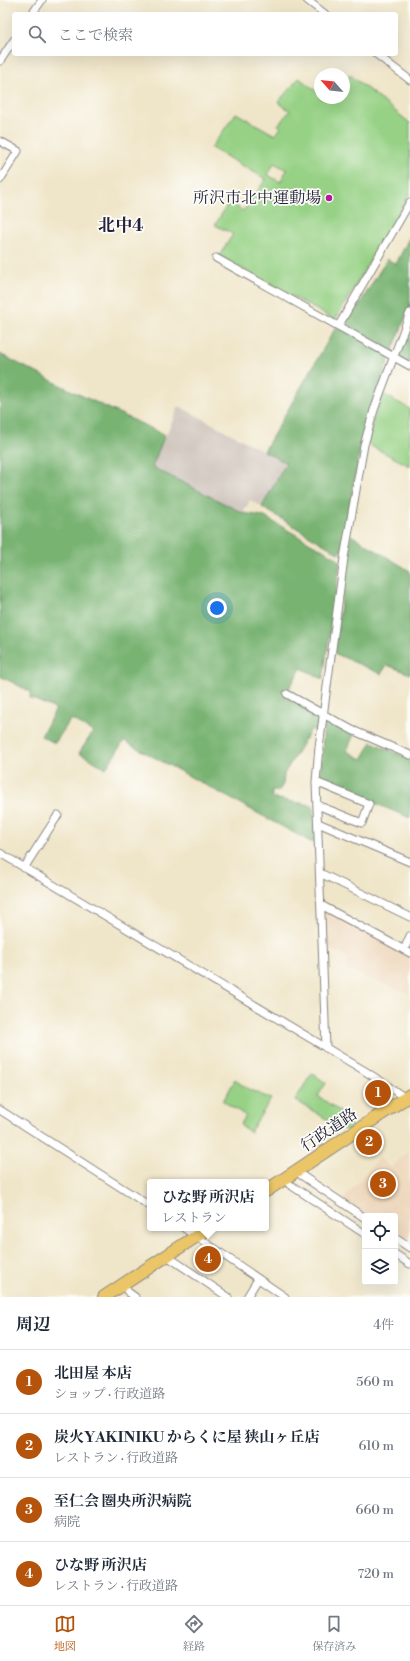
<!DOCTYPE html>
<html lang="ja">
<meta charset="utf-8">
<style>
body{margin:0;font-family:"Libre Bodoni","Noto Serif JP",serif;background:#f2f2f3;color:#1f2937}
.controls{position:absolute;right:12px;bottom:12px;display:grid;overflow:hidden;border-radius:4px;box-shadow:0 4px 16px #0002}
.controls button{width:36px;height:36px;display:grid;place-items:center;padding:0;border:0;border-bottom:1px solid #e0e1e3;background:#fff;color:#1f2937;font:20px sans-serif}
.compass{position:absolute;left:314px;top:68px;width:36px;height:36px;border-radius:50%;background:#fff;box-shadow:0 4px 16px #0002;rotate:297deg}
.you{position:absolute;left:217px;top:608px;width:14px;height:14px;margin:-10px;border:3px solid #fff;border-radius:50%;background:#1a73e8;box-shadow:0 0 0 6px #1a73e833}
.badge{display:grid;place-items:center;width:26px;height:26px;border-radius:50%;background:#b45309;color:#fff;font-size:13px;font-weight:700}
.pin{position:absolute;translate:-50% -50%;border:2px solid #fff;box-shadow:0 1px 4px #0006}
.popup{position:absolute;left:147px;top:1179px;width:122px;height:52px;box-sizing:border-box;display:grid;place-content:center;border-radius:4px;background:#fff;filter:drop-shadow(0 1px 3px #0005);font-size:13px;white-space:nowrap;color:#747a83}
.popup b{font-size:15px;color:#1f2937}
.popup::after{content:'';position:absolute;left:50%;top:100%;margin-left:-8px;border:8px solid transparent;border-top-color:#fff}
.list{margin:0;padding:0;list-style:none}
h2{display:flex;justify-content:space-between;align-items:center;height:52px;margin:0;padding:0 16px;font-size:17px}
h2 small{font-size:13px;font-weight:400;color:#747a83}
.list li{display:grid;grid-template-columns:26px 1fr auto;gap:12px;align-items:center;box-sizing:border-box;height:64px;padding:0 16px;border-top:1px solid #e0e1e3}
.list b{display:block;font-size:15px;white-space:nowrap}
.list p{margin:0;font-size:13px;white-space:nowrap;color:#747a83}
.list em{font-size:13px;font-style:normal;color:#747a83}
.icon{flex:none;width:22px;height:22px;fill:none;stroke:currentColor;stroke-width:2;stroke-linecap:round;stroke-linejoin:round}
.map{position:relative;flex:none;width:410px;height:1297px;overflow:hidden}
.search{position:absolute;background:#fff;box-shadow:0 4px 16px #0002;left:12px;right:12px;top:12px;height:44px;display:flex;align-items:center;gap:10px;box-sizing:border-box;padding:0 14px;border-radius:4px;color:#747a83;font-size:15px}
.sheet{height:308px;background:#fff}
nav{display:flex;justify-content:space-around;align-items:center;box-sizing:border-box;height:56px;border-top:1px solid #e0e1e3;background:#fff;font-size:11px;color:#747a83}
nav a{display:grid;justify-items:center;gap:2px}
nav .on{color:#b45309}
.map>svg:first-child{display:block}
.built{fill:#eed7bb}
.industrial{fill:#ccc2b9}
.green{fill:#96d185;stroke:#5c7a60;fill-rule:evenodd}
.forest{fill:#78b372;stroke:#4d6a56}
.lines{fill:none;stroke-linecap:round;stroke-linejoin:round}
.street-casing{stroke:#888482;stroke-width:9}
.highway-casing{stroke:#888482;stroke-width:14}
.street{stroke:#fff;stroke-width:7}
.highway{stroke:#ebc669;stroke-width:12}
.poi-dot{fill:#b5179e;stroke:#fdfcf7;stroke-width:1.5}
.labels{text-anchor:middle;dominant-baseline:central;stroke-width:3.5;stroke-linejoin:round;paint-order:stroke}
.poi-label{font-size:16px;fill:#22223b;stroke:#fdfcf7;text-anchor:end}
.street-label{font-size:16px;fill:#22223b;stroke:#fdfcf7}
.neighbourhood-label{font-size:17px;font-weight:bold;fill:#22223b;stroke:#fdfcf7}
</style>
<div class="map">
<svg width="410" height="1297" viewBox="0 0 410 1297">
<rect width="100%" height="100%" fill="#fdfcf7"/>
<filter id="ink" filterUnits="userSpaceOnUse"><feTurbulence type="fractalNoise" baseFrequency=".025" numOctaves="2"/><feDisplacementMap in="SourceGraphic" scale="8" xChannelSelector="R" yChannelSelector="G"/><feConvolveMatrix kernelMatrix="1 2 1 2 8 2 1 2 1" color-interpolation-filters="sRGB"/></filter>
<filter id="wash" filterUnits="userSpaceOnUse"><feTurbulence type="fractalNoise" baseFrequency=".012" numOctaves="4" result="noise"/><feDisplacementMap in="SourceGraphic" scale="16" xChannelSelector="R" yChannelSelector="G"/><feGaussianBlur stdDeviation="0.9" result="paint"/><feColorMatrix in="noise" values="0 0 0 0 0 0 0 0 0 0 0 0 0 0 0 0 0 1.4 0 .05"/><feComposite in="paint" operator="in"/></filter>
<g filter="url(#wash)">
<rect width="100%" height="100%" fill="#efe5c8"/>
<path class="built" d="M325 909 410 955V994L345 969 349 958 326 948 323 910Z
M410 1150V1244L395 1234V1216H367L343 1200 379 1158 391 1168Z"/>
<path class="industrial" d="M179 406 286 463 262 507 250 500 243 513 152 467Z"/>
<path class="green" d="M350 75 410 123V193L335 320 219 256 233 234 215 225 226 207 231 203 243 211 266 179 211 148 236 113 275 135 281 128 278 125 290 111 278 102 299 78 320 94V98L327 100 329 98H344V82ZM274 163 287 170 280 182 268 175Z
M383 394 410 409V466L367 444 373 421Z
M312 1073 326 1083 318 1096 342 1113 340 1116 352 1126 346 1131 295 1100Z
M235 1080 248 1089 271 1099 250 1132 240 1125 246 1116 223 1101Z"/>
<path class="forest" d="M410 236V306L376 393 368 418 360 449 342 550 338 553 262 507 286 463 264 451 336 327 341 330 353 306 358 307 387 259 396 264Z
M410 324V364L398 356Z
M0 354 72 391 165 435 152 467 243 513 263 516 337 558 340 563 323 679 301 668 285 696 319 714 317 731 311 729 284 774 283 784 279 791H272V798L311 805 313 808 315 842H311L124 741 106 768 79 753 93 732 71 719 55 743 41 736 56 709 30 698 31 692 0 676Z
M351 535 410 571V674L387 665 381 674 334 653Z
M328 720 354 734 347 751 362 759 372 742 410 759V818L320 780 324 722Z"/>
</g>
<g filter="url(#ink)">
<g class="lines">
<defs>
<path id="street" d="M307 0 325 14
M32 14 42 0
M376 54 410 80
M0 61 14 40
M0 141 18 151 0 180
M216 258 410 366
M339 325 410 202
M287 694 352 730 410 755
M316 782 369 804 362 823 317 805
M318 823 410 862
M0 853 365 1071 407 1099
M24 868 58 815
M320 873 410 917
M321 905 410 953
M404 950 410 936
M326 1048 316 782 319 747 344 558 364 445 374 410 410 313
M0 1110 150 1206
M297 1170 301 1175 365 1218
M284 1178 289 1184 365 1234
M184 1228 285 1297
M395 1238 410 1248
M395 1254 410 1264
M167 1256 228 1297
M123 1285 128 1292 135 1297
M247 1297 258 1279"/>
<path id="highway" d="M266 1191 410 1095
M104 1297 209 1228"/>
</defs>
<use href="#street" class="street-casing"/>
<use href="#highway" class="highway-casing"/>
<use href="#street" class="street"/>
<use href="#highway" class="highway"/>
</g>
</g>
<circle class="poi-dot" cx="329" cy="198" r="4"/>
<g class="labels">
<g class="poi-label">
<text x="321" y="198">所沢市北中運動場</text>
</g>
<g class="street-label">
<text transform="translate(329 1130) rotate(-34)">行政道路</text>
</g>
<g class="neighbourhood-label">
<text x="121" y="226">北中4</text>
</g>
</g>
</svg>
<div class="controls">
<button><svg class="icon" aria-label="locate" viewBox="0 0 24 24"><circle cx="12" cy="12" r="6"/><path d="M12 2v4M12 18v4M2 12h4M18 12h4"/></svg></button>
<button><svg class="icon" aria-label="layers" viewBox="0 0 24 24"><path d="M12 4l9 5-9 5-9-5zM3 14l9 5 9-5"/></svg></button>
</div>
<svg class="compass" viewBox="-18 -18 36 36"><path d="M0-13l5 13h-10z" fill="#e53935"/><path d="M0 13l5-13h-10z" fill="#747a83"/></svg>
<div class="you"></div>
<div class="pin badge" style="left:378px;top:1093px">1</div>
<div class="pin badge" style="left:369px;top:1142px">2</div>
<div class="pin badge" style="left:383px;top:1184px">3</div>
<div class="pin badge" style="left:208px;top:1259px">4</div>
<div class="popup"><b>ひな野 所沢店</b>レストラン</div>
<div class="search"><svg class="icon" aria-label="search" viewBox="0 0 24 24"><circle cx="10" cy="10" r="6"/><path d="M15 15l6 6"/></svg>ここで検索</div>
</div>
<section class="sheet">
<h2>周辺<small>4件</small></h2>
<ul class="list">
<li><span class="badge">1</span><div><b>北田屋 本店</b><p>ショップ · 行政道路</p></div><em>560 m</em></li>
<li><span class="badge">2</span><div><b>炭火YAKINIKU からくに屋 狭山ヶ丘店</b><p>レストラン · 行政道路</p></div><em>610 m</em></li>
<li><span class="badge">3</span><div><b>至仁会 圏央所沢病院</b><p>病院</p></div><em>660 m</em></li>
<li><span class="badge">4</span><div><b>ひな野 所沢店</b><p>レストラン · 行政道路</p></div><em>720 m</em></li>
</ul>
</section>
<nav>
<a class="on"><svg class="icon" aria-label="map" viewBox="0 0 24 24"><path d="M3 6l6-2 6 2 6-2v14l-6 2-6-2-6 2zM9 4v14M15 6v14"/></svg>地図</a>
<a><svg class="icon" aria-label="directions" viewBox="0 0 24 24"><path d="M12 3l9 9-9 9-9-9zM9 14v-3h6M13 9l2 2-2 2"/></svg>経路</a>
<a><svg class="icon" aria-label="saved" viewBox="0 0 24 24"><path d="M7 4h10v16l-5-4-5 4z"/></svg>保存済み</a>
</nav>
